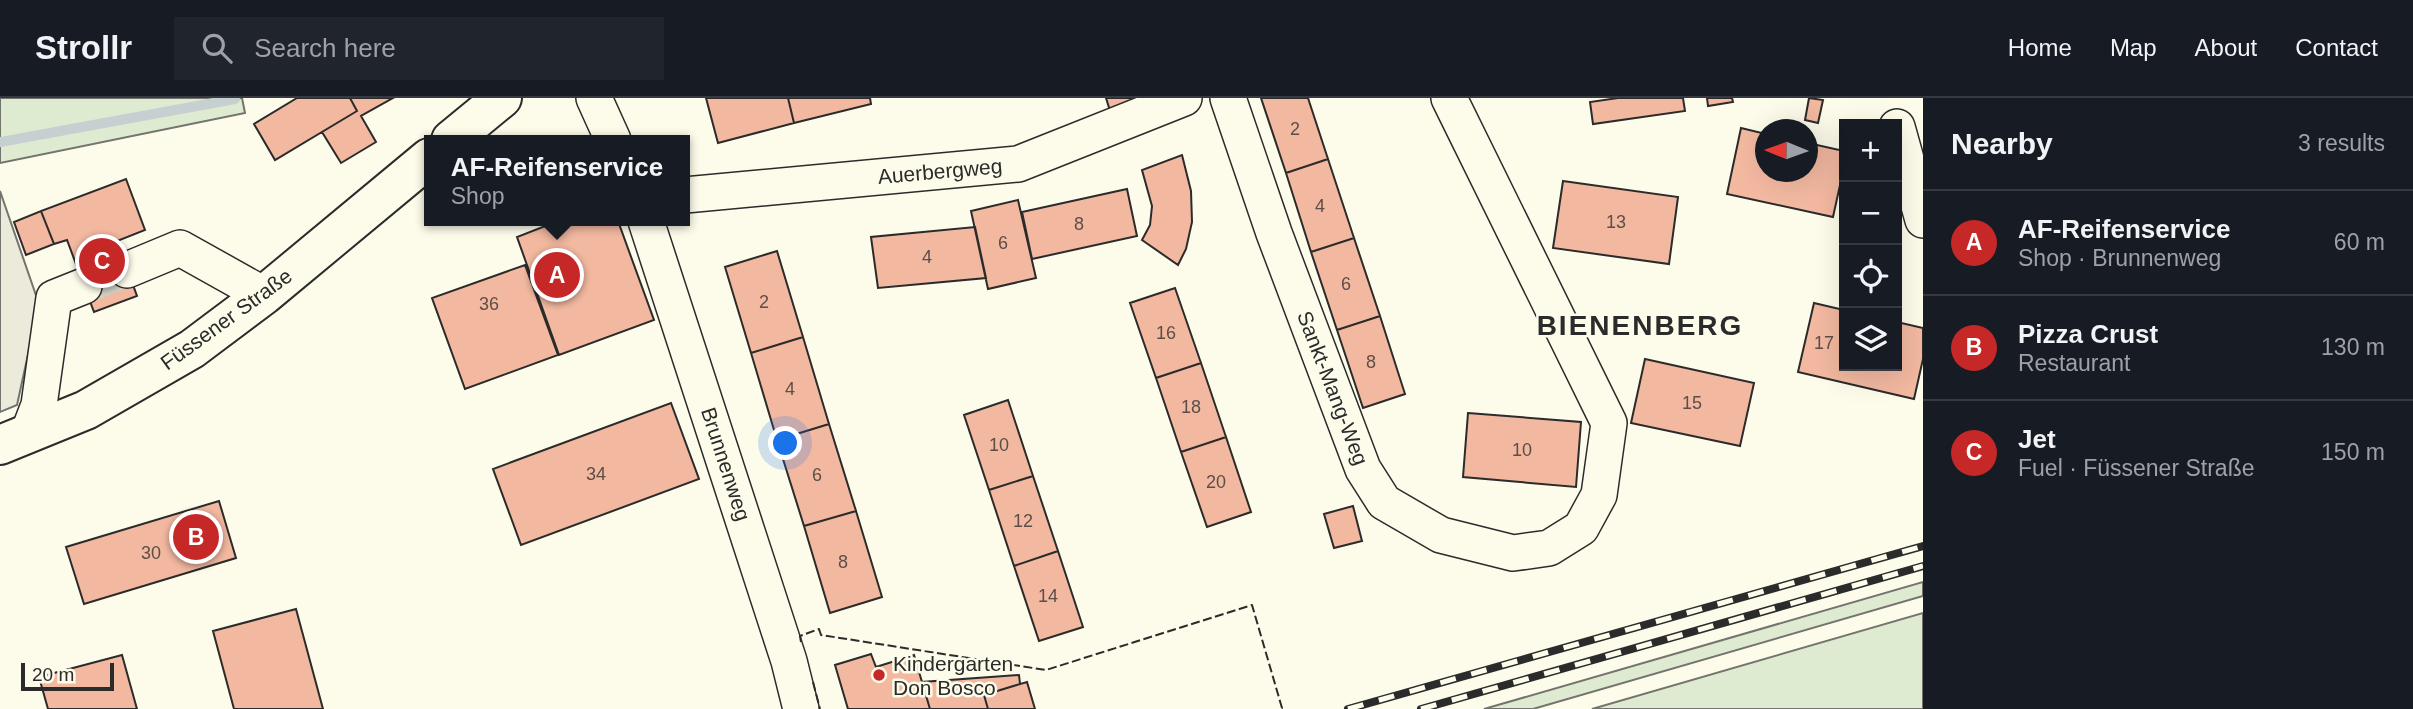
<!DOCTYPE html>
<meta charset="utf-8">
<style>
body{margin:0;font-family:Arial,sans-serif;background:#20242c;color:#f1f3f6}
.controls{position:absolute;right:21px;top:21px;display:grid;overflow:hidden;border-radius:0px;box-shadow:0 7px 28px #0002}
.controls button{width:63px;height:63px;display:grid;place-items:center;padding:0;border:0;border-bottom:2px solid #363941;background:#171b24;color:#f1f3f6;font:35px sans-serif}
.compass{position:absolute;left:1755px;top:21px;width:63px;height:63px;border-radius:50%;background:#171b24;box-shadow:0 7px 28px #0002;rotate:271deg}
.scale{position:absolute;left:21px;bottom:18px;width:93px;box-sizing:border-box;padding-left:7px;border:4px solid #2b2b2b;border-top:0;font-size:19px;line-height:24px;white-space:nowrap;color:#2b2b2b;-webkit-text-stroke:5px #fdfbea;paint-order:stroke}
.you{position:absolute;left:786px;top:346px;width:24px;height:24px;margin:-18px;border:5px solid #fff;border-radius:50%;background:#1a73e8;box-shadow:0 0 0 10px #1a73e833}
.badge{display:grid;place-items:center;width:46px;height:46px;border-radius:50%;background:#c62828;color:#fff;font-size:23px;font-weight:700}
.pin{position:absolute;translate:-50% -50%;border:4px solid #fff;box-shadow:0 2px 7px #0006}
.popup{position:absolute;left:424px;top:37px;width:266px;height:91px;box-sizing:border-box;display:grid;place-content:center;border-radius:0px;background:#171b24;filter:drop-shadow(0 2px 5px #0005);font-size:23px;white-space:nowrap;color:#9ea1a6}
.popup b{font-size:26px;color:#f1f3f6}
.popup::after{content:'';position:absolute;left:50%;top:100%;margin-left:-14px;border:14px solid transparent;border-top-color:#171b24}
.list{margin:0;padding:0;list-style:none}
h2{display:flex;justify-content:space-between;align-items:center;height:91px;margin:0;padding:0 28px;font-size:30px}
h2 small{font-size:23px;font-weight:400;color:#9ea1a6}
.list li{display:grid;grid-template-columns:46px 1fr auto;gap:21px;align-items:center;box-sizing:border-box;height:105px;padding:0 28px;border-top:2px solid #363941}
.list b{display:block;font-size:26px;white-space:nowrap}
.list p{margin:0;font-size:23px;white-space:nowrap;color:#9ea1a6}
.list em{font-size:23px;font-style:normal;color:#9ea1a6}
.icon{flex:none;width:38px;height:38px;fill:none;stroke:currentColor;stroke-width:2;stroke-linecap:round;stroke-linejoin:round}
.map{position:relative;flex:none;width:1923px;height:611px;overflow:hidden}
header{display:flex;align-items:center;gap:42px;box-sizing:border-box;height:98px;padding:0 35px;background:#171b24;border-bottom:2px solid #363941}
header strong{font-size:33px}
nav{display:flex;gap:38px;margin-inline-start:auto;font-size:24px}
.search{width:490px;height:63px;background:#20242c;display:flex;align-items:center;gap:18px;box-sizing:border-box;padding:0 24px;border-radius:0px;color:#9ea1a6;font-size:26px}
main{display:flex}
aside{flex:1;background:#171b24}
.map>svg:first-child{display:block}
.green{fill:#deebd1;stroke:#74746e;stroke-width:2}
.parking{fill:#eceadb;stroke:#74746e;stroke-width:2}
.lines{fill:none;stroke-linecap:round;stroke-linejoin:round}
.stream{stroke:#c7d0d0;stroke-width:10}
.building{fill:#f2b8a0;stroke:#2b2b2b;stroke-width:2}
.minor-tunnel{stroke:#d3d1c4;stroke-width:35;stroke-dasharray:35 18;stroke-linecap:butt}
.minor-casing{stroke:#2b2b2b;stroke-width:38}
.major-casing{stroke:#2b2b2b;stroke-width:42}
.minor{stroke:#fdfbea;stroke-width:35}
.major{stroke:#fdfbea;stroke-width:38}
.rail-casing{stroke:#2b2b2b;stroke-width:8}
.rail{stroke:#fdfbea;stroke-width:5;stroke-dasharray:16;stroke-linecap:butt}
.fence{stroke:#2b2b2b;stroke-width:2;stroke-dasharray:9 3.5;stroke-linecap:butt}
.poi-dot{fill:#c62828;stroke:#fdfbea;stroke-width:2.5}
.labels{text-anchor:middle;dominant-baseline:central;stroke-width:5;stroke-linejoin:round;paint-order:stroke}
.number-label{font-size:18px;fill:#5d4e48}
.street-label{font-size:21px;fill:#2b2b2b;stroke:#fdfbea}
.poi-label{font-size:21px;fill:#2b2b2b;stroke:#fdfbea;text-anchor:start}
.district-label{font-size:28px;font-weight:bold;letter-spacing:2px;fill:#2b2b2b;stroke:#fdfbea}
</style>
<header>
<strong>Strollr</strong>
<div class="search"><svg class="icon" aria-label="search" viewBox="0 0 24 24"><circle cx="10" cy="10" r="6"/><path d="M15 15l6 6"/></svg>Search here</div>
<nav><a>Home</a><a>Map</a><a>About</a><a>Contact</a></nav>
</header>
<main>
<div class="map">
<svg width="1923" height="611" viewBox="0 0 1923 611">
<rect width="100%" height="100%" fill="#fdfbea"/>
<path class="green" d="M0 0H242L245 15 0 65Z
M1923 484V498L1533 611H1484Z
M1923 515V611H1592Z"/>
<path class="parking" d="M0 93 39 206 17 307 0 314Z"/>
<g class="lines">
<path class="stream" d="M0 44 235 1"/>
</g>
<path class="building" d="M297 0H350L357 13 275 62 254 26Z
M350 0H393L361 18 376 44 341 65 322 34 357 13Z
M706 0H788L794 25 718 45Z
M788 0H870L871 6 794 25Z
M1106 0H1156L1111 16Z
M1261 0H1308L1328 61 1286 75Z
M1618 0H1683L1685 13 1593 26 1590 4Z
M1707 0H1732L1733 4 1708 8Z
M1809 0 1823 2 1818 25 1805 22Z
M1741 30 1766 36V74H1808V45L1844 53V69L1833 119 1727 96Z
M1182 57 1191 93 1192 124 1186 151 1178 167 1142 142 1150 127 1152 108 1142 72Z
M1328 61 1354 140 1311 154 1286 75Z
M126 81 145 132 117 143 137 198 94 214 67 142 54 146 41 113Z
M1563 83 1678 99 1669 166 1553 150Z
M1127 91 1137 138 1032 161 1022 114Z
M1018 102 1036 180 988 191 971 113Z
M41 113 54 146 26 157 14 124Z
M558 123H618L654 222 559 257 517 139Z
M975 129 986 180 878 190 871 139Z
M1354 140 1380 218 1337 232 1311 154Z
M777 153 803 239 751 255 725 169Z
M525 167 558 257 465 291 432 200Z
M1175 190 1201 265 1156 280 1130 205Z
M1814 205 1844 212V268H1897V224L1923 230V261L1914 301 1798 274Z
M1380 218 1405 296 1363 310 1337 232Z
M803 239 829 326 777 342 751 255Z
M1645 261 1754 285 1740 348 1631 325Z
M1201 265 1226 339 1181 354 1156 280Z
M1008 302 1033 378 989 392 964 317Z
M671 305 699 381 521 447 493 371Z
M1468 315 1581 324 1576 389 1463 379Z
M829 326 856 413 804 428 777 342Z
M1226 339 1251 414 1207 429 1181 354Z
M1033 378 1058 453 1014 468 989 392Z
M219 403 236 460 84 506 66 449Z
M1353 408 1362 443 1334 450 1324 416Z
M856 413 882 499 830 515 804 428Z
M1058 453 1083 529 1039 543 1014 468Z
M296 511 323 611H234L213 533Z
M871 556 876 569 914 557 930 611H848L835 567Z
M122 557 137 611H48L39 579Z
M1019 577 1020 586 984 597 988 611H930L922 584Z
M1027 584 1035 611H988L984 597Z"/>
<g class="lines">
<path class="minor-tunnel" d="M84 188 127 172"/>
<defs>
<path id="minor" d="M594 0 613 42
M1228 0 1274 135 1363 371 1384 404 1441 437 1513 455 1549 450 1581 430 1599 397 1609 325 1449 0
M1897 29 1923 122
M685 97 1018 66 1184 0
M646 123 789 563 801 611
M127 172 180 150 264 197
M28 336 39 307 54 200 84 188"/>
<path id="major" d="M451 42 502 0
M0 347 86 312 192 251 264 197 429 60"/>
</defs>
<use href="#minor" class="minor-casing"/>
<use href="#major" class="major-casing"/>
<use href="#minor" class="minor"/>
<use href="#major" class="major"/>
<defs>
<path id="rail" d="M1348 611 1923 448
M1421 611 1923 468"/>
</defs>
<use href="#rail" class="rail-casing"/>
<use href="#rail" class="rail"/>
<path class="fence" d="M801 544 800 538 819 531 821 537 1046 572 1252 507 1282 610 1280 611
M813 584 820 611"/>
</g>
<circle class="poi-dot" cx="879" cy="577" r="7"/>
<g class="labels">
<g class="number-label">
<text x="1295" y="31">2</text>
<text x="1320" y="108">4</text>
<text x="1616" y="124">13</text>
<text x="1079" y="126">8</text>
<text x="1003" y="145">6</text>
<text x="927" y="159">4</text>
<text x="1346" y="186">6</text>
<text x="764" y="204">2</text>
<text x="489" y="206">36</text>
<text x="1166" y="235">16</text>
<text x="1824" y="245">17</text>
<text x="1371" y="264">8</text>
<text x="790" y="291">4</text>
<text x="1692" y="305">15</text>
<text x="1191" y="309">18</text>
<text x="999" y="347">10</text>
<text x="1522" y="352">10</text>
<text x="596" y="376">34</text>
<text x="817" y="377">6</text>
<text x="1216" y="384">20</text>
<text x="1023" y="423">12</text>
<text x="151" y="455">30</text>
<text x="843" y="464">8</text>
<text x="1048" y="498">14</text>
</g>
<g class="street-label">
<text transform="translate(940 73) rotate(-5)">Auerbergweg</text>
<text transform="translate(226 221) rotate(-36)">Füssener Straße</text>
<text transform="translate(1333 290) rotate(69)">Sankt-Mang-Weg</text>
<text transform="translate(726 366) rotate(72)">Brunnenweg</text>
</g>
<g class="poi-label">
<text x="893" y="565">Kindergarten<tspan x="893" dy="24">Don Bosco</tspan></text>
</g>
<g class="district-label">
<text x="1640" y="227">BIENENBERG</text>
</g>
</g>
</svg>
<div class="controls">
<button>+</button>
<button>−</button>
<button><svg class="icon" aria-label="locate" viewBox="0 0 24 24"><circle cx="12" cy="12" r="6"/><path d="M12 2v4M12 18v4M2 12h4M18 12h4"/></svg></button>
<button><svg class="icon" aria-label="layers" viewBox="0 0 24 24"><path d="M12 4l9 5-9 5-9-5zM3 14l9 5 9-5"/></svg></button>
</div>
<svg class="compass" viewBox="-18 -18 36 36"><path d="M0-13l5 13h-10z" fill="#e53935"/><path d="M0 13l5-13h-10z" fill="#9ea1a6"/></svg>
<div class="scale">20 m</div>
<div class="you"></div>
<div class="pin badge" style="left:557px;top:177px">A</div>
<div class="popup"><b>AF-Reifenservice</b>Shop</div>
<div class="pin badge" style="left:196px;top:439px">B</div>
<div class="pin badge" style="left:102px;top:163px">C</div>
</div>
<aside>
<h2>Nearby<small>3 results</small></h2>
<ul class="list">
<li><span class="badge">A</span><div><b>AF-Reifenservice</b><p>Shop · Brunnenweg</p></div><em>60 m</em></li>
<li><span class="badge">B</span><div><b>Pizza Crust</b><p>Restaurant</p></div><em>130 m</em></li>
<li><span class="badge">C</span><div><b>Jet</b><p>Fuel · Füssener Straße</p></div><em>150 m</em></li>
</ul>
</aside>
</main>
